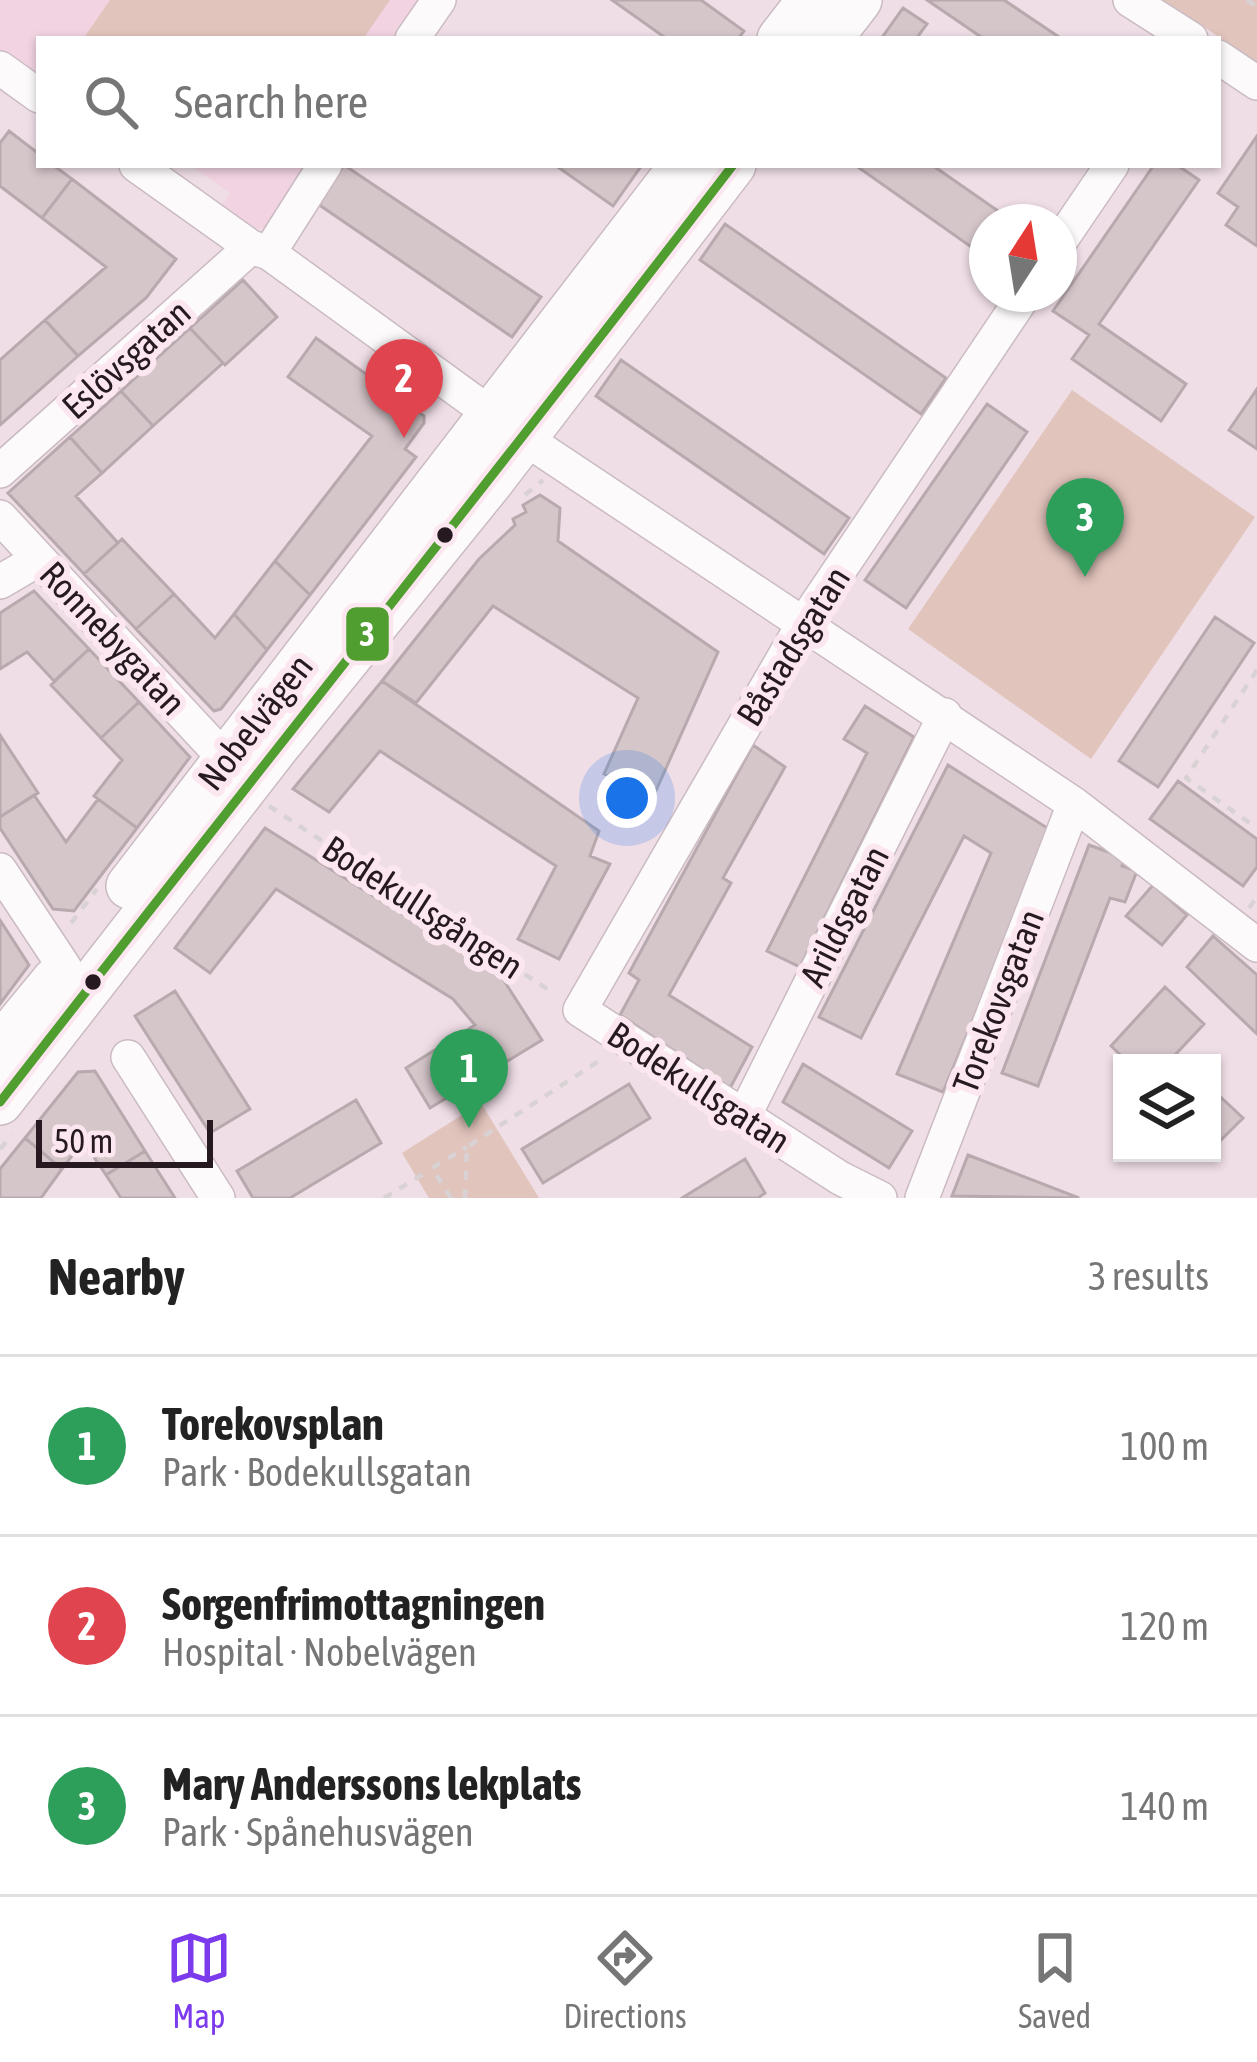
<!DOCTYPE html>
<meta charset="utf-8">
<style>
body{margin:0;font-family:"Asap Condensed",sans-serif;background:#f6f6f6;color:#222}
.controls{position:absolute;right:36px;bottom:36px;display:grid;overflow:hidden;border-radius:0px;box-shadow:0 3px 9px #0004}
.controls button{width:108px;height:108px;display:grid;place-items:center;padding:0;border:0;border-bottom:3px solid #e0e0e0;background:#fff;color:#222;font:60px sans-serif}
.compass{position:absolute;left:969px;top:204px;width:108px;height:108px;border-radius:50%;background:#fff;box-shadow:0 3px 9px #0004;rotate:12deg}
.scale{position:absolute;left:36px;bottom:30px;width:177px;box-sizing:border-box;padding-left:12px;border:6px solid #261920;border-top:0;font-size:33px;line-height:42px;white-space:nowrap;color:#261920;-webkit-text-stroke:9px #fce7f1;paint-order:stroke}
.you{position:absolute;left:627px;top:798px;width:42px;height:42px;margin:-30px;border:9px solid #fff;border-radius:50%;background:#1a73e8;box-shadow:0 0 0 18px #1a73e833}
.badge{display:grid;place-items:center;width:78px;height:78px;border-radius:50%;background:#7c3aed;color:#fff;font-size:39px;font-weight:700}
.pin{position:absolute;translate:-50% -99px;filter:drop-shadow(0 3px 6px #0008)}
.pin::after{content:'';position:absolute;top:63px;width:42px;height:36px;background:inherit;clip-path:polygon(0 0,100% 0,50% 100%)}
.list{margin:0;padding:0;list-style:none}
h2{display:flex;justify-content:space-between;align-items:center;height:156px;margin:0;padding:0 48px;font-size:51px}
h2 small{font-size:39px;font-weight:400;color:#767676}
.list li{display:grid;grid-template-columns:78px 1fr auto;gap:36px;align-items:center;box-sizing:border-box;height:180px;padding:0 48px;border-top:3px solid #e0e0e0}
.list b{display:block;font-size:45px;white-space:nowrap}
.list p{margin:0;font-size:39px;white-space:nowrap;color:#767676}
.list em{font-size:39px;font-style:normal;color:#767676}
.icon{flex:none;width:66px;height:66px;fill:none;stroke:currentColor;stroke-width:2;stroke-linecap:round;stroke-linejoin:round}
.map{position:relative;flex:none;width:1257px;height:1198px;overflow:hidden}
.search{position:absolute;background:#fff;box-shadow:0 3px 9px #0004;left:36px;right:36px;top:36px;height:132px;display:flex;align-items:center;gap:30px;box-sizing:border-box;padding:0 42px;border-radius:0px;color:#767676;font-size:45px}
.sheet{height:696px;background:#fff}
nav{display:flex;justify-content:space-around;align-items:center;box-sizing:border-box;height:168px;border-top:3px solid #e0e0e0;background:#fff;font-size:33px;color:#767676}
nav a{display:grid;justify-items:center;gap:6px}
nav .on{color:#7c3aed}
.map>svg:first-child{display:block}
.built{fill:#f2d3e2}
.green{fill:#e1c4bc}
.building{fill:#d5c6ca;stroke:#b7a9ad;stroke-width:3}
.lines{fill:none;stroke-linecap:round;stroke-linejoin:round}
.minor-casing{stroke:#cabbc3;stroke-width:36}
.major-casing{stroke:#cabbc3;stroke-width:48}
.path{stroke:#d8d2d5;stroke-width:4.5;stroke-dasharray:9 9;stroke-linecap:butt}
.minor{stroke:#fdfafb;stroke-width:33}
.major{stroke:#fdfafb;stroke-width:45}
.bus-1-casing{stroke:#fce7f1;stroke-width:18}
.bus-1{stroke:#509e2f;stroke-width:9}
.bus-dot{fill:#261920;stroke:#fce7f1;stroke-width:4.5}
.labels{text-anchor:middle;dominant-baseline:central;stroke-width:12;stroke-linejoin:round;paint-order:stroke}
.street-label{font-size:36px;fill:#261920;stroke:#fce7f1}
.line-badge{stroke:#fce7f1;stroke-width:4.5}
.badge-label{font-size:33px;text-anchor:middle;font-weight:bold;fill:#fff}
</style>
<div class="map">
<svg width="1257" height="1198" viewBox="0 0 1257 1198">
<rect width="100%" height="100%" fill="#f0dee7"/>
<path class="built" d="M0 0H425L399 39H39V66L34 74 0 51Z
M190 165H313L268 226 260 229 246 225 220 207 230 193Z"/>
<path class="green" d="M110 0H390L363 39H83Z
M1163 0H1257V62Z
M1072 390 1255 517 1091 759 908 629Z
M481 1103 539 1198H429L402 1153Z"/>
<path class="building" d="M612 0H701L744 31 738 39H667Z
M927 0H1004L1062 39H984Z
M903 8 927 24 916 39H881Z
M9 131 39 154V165H53L72 179 42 218 0 186V143Z
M1257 136V246L1226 225 1238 207 1218 193Z
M344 165 541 297 512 337 318 204Z
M555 165H642L613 206Z
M855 165H932L1014 222H987V258Z
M1154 165H1177L1199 180 1099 324 1186 384 1161 421 1072 359 1089 335 1053 311Z
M72 179 176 259 146 298 78 356 45 320 106 267 42 218Z
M725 224 946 378 921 414 700 260Z
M243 280 277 317 225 365 190 328Z
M45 320 78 356 0 425V360Z
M190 328 223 363 153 426 121 391Z
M316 338 424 416V423L405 449 416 457 310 595 275 561 372 436 288 377Z
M621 360 849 518 824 554 596 396Z
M1257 389V449L1229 430Z
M121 391 153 426 102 473 70 437Z
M987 404 1027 432 906 608 865 580Z
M70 437 102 473 76 496 118 543 84 574 8 493Z
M540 495 560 508 558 541 718 652 654 795 604 774 638 698 493 606 416 703 382 681 479 559 515 525 513 519 526 512 523 505Z
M122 539 174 594 136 629 84 574Z
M275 561 310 595 267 650 234 614Z
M34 591 89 649 54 681 27 652 0 669V613Z
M174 594 215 638 234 614 267 650 221 709 214 711 136 629Z
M1215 617 1254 643 1158 787 1119 761Z
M89 649 139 702 101 738 51 685Z
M382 681 599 831 590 856 610 864 559 959 518 939 556 866 380 751 329 812 293 789Z
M139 702 190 757 137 828 94 796 122 760 101 738Z
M865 706 914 737 800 967 767 951 867 753 844 739Z
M0 735 38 793 0 817Z
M753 745 785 767 723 878 731 883 669 995 752 1047 730 1088 620 1015 639 980 629 973Z
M948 765 1052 831 943 1092 897 1074 991 853 964 836 861 1038 819 1017Z
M1178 781 1257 839V867L1243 886 1150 819Z
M34 795 66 842 98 799 137 828 74 911 53 909 0 828V817Z
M265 828 501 976 542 1040 430 1108 406 1068 475 1025 453 999 276 889 210 973 175 948Z
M1089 845 1125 858 1122 866 1137 871 1125 902 1110 898 1038 1086 1002 1073Z
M1153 885 1187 915 1162 945 1126 916Z
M0 920 29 965 0 1004Z
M1213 936 1257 975V1034L1187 967Z
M1165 987 1204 1024 1175 1055 1184 1063H1129L1111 1046Z
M175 991 250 1109 210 1133 135 1016Z
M803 1064 912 1131 889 1168 783 1102Z
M95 1071 145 1151 106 1175 83 1141 62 1169 25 1138 78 1072Z
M629 1084 650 1118 543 1183 522 1149Z
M1212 1089 1243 1118 1217 1144 1212 1139Z
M356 1100 381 1143 290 1198H253L237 1171Z
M25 1138 62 1169 41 1198H0V1169Z
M145 1151 175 1198H121L106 1175Z
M968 1155 1079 1198 952 1196Z
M745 1159 765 1193 758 1198H682Z"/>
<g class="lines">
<defs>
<path id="minor" d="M1130 0 1191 39
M412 39 439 0
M1218 57 1257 83
M0 68 39 96
M136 165 251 247 269 253 524 438 1074 804 1257 945
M1059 243 1112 165
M269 253 325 165
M0 471 251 247
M0 517 226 760
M0 582 39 559
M0 870 65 968
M128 1057 218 1198
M744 1116 945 715
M880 1198 840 1178 580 1010 802 626 1025 294
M922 1198 1074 804"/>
<path id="major" d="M780 39 810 0
M829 39 859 0
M129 886 683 165
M0 1047 55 980
M0 1102 276 747 491 481 733 165"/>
</defs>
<use href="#minor" class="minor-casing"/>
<use href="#major" class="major-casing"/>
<path class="path" d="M1247 0 1257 7
M525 495 543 480
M1257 670 1186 778 1257 828
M269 806 555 994
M1249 908 1257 897
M71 923 97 889
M0 1149 12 1135
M384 1198 430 1170
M451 1198 432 1168 467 1147
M465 1198 467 1147 605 1057"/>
<use href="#minor" class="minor"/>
<use href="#major" class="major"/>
<defs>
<path id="bus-1" d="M0 1102C243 789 492 480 733 165"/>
</defs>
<use href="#bus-1" class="bus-1-casing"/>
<use href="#bus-1" class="bus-1"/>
</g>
<g class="bus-dot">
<circle cx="445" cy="535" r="10"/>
<circle cx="93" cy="982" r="10"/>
</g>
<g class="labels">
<g class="street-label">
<text transform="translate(126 359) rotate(-42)">Eslövsgatan</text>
<text transform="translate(113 638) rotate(47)">Ronnebygatan</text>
<text transform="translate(793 646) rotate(-58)">Båstadsgatan</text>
<text transform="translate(255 722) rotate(-52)">Nobelvägen</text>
<text transform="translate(423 907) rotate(33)">Bodekullsgången</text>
<text transform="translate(844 916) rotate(-63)">Arildsgatan</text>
<text transform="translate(998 1001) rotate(-69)">Torekovsgatan</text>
<text transform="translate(699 1087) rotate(33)">Bodekullsgatan</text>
</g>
</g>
<rect class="line-badge" x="344" y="605" width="47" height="58" rx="12" fill="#509e2f"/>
<g class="badge-label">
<text x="367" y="646">3</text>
</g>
</svg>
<div class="controls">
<button><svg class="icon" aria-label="layers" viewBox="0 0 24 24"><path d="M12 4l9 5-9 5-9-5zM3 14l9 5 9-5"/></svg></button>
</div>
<svg class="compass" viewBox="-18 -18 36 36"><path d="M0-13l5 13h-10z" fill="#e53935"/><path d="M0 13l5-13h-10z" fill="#767676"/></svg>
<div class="scale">50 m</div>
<div class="you"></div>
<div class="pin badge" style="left:469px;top:1128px;background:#2e9e5b">1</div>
<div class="pin badge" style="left:404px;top:438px;background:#e0444e">2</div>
<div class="pin badge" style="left:1085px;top:577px;background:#2e9e5b">3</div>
<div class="search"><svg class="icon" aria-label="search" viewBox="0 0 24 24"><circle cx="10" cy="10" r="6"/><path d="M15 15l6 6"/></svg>Search here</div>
</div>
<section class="sheet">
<h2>Nearby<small>3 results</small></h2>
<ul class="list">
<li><span class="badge" style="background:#2e9e5b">1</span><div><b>Torekovsplan</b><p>Park · Bodekullsgatan</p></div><em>100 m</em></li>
<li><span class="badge" style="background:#e0444e">2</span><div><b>Sorgenfrimottagningen</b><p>Hospital · Nobelvägen</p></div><em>120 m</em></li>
<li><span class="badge" style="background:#2e9e5b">3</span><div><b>Mary Anderssons lekplats</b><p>Park · Spånehusvägen</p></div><em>140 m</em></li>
</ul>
</section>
<nav>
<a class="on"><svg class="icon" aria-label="map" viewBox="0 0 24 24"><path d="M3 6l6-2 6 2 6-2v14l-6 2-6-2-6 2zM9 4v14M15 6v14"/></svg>Map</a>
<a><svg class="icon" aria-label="directions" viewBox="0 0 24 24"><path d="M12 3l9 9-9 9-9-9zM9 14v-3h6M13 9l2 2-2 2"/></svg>Directions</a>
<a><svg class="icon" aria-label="saved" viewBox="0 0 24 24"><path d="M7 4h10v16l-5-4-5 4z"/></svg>Saved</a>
</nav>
